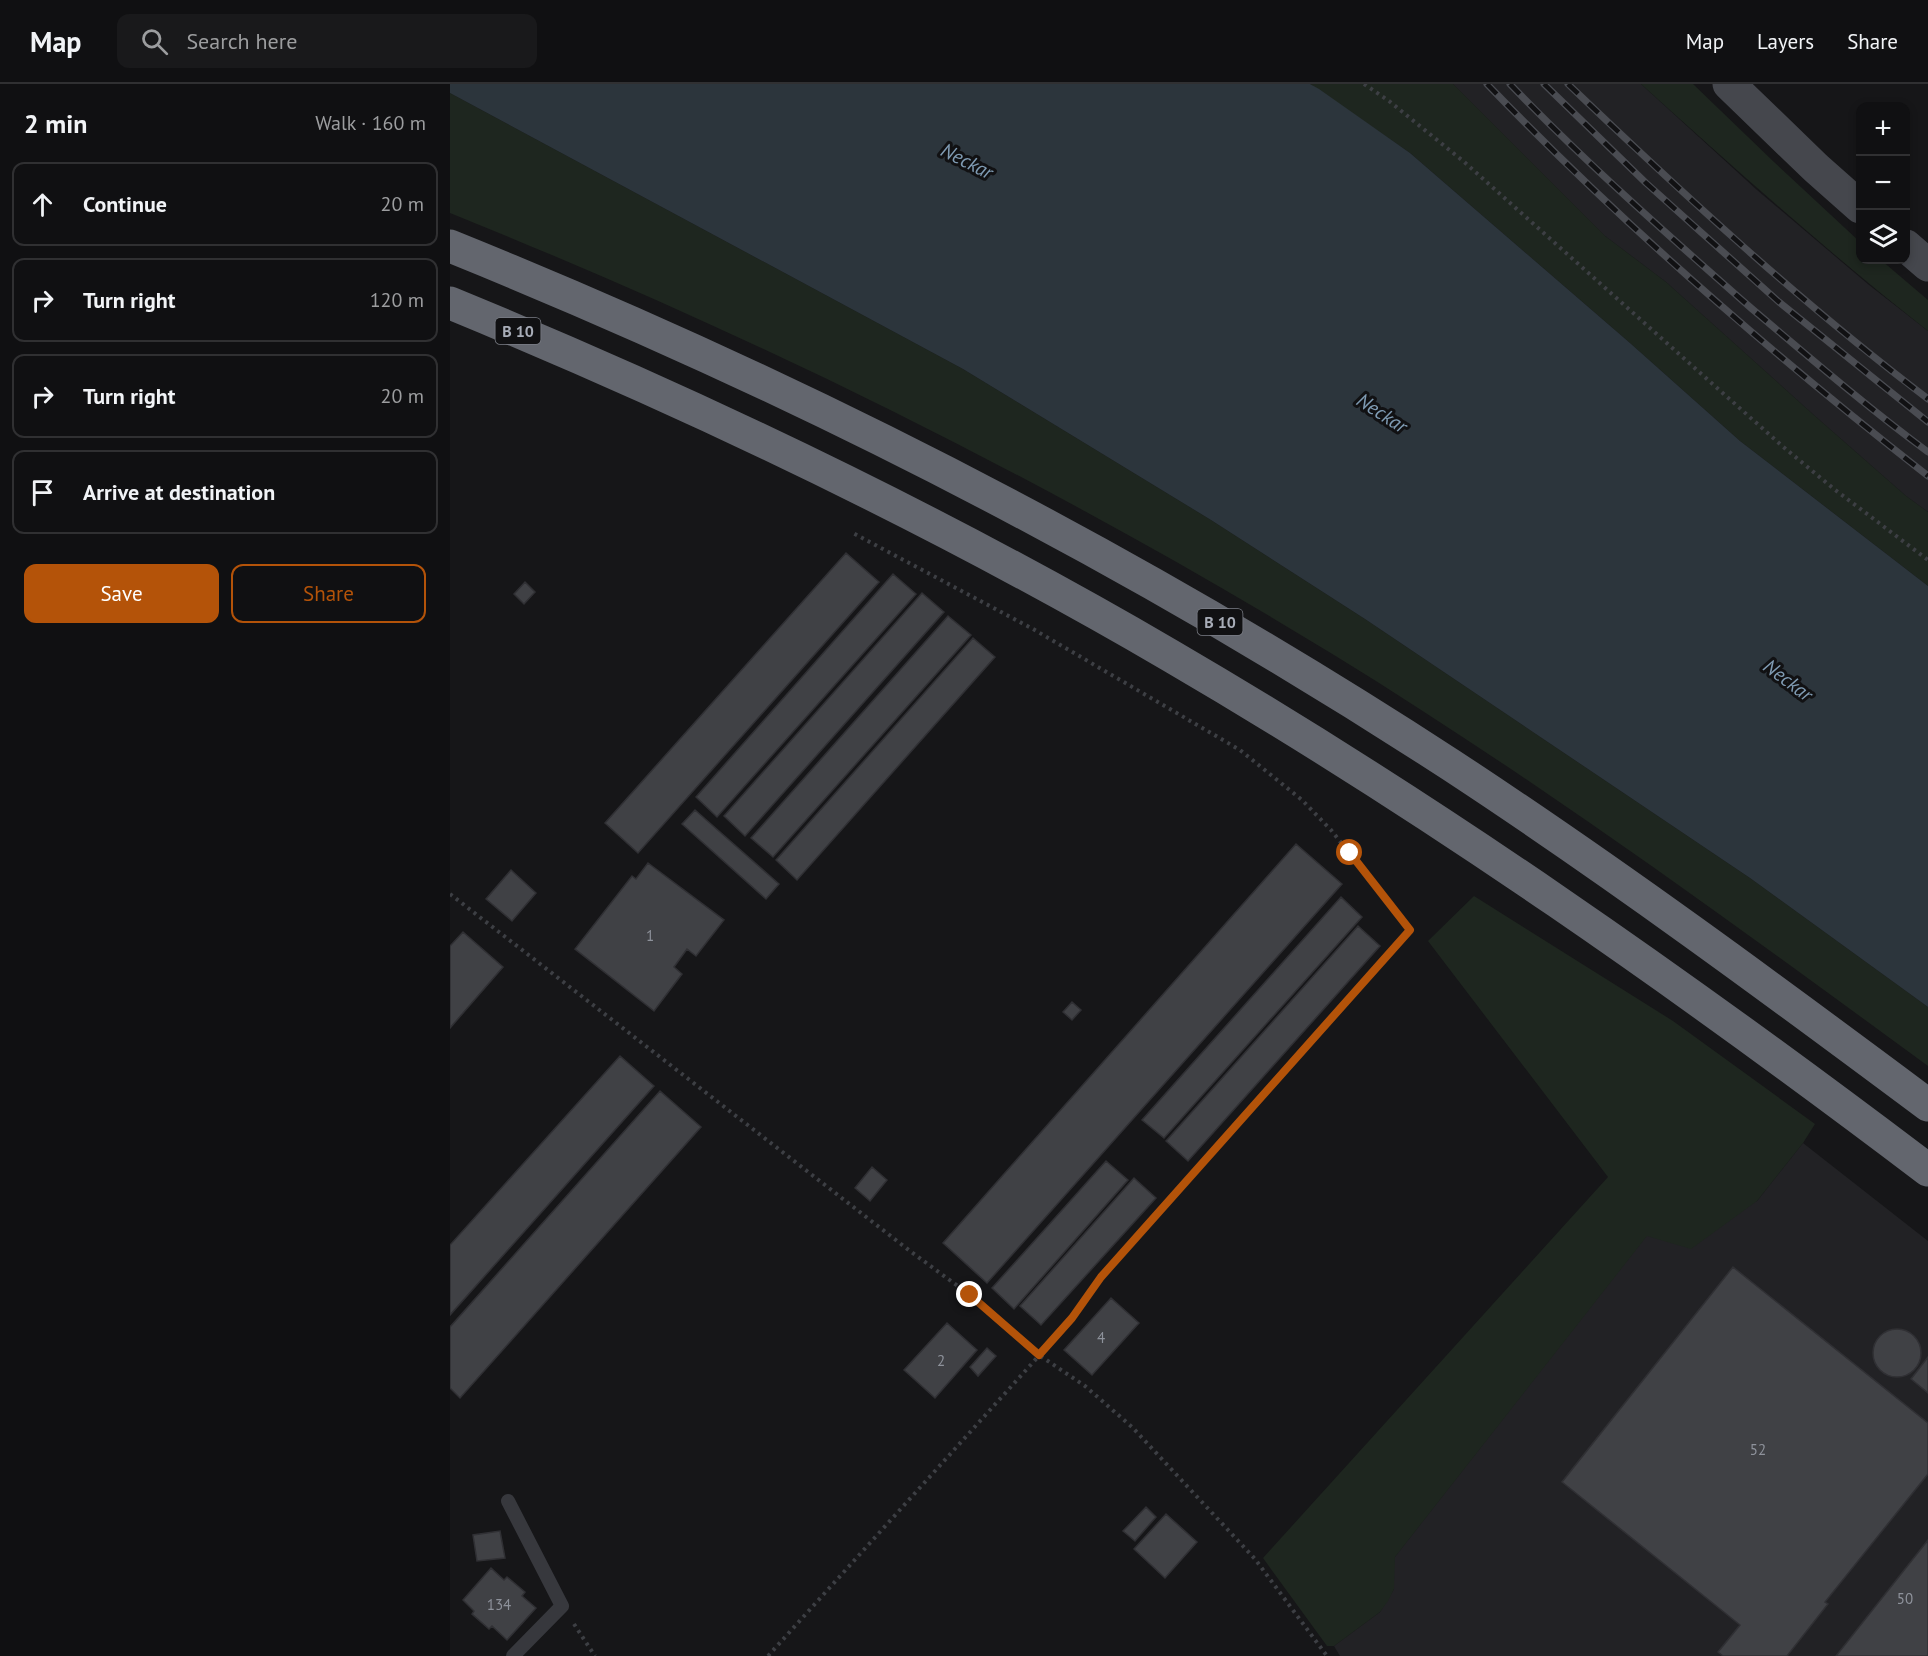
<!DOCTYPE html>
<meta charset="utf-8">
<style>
body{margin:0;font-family:"PT Sans",sans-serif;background:#19191b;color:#f1f3f6}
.controls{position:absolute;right:18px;top:18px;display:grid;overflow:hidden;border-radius:12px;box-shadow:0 3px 9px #0003}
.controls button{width:54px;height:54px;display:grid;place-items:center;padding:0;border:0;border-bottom:2px solid #303032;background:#101012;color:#f1f3f6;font:30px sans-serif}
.stop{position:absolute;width:18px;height:18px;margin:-14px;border:4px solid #b45309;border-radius:50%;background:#fff}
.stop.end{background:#b45309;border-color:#fff;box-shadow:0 2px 6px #0008}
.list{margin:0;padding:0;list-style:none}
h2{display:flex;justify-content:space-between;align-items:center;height:78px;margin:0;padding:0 24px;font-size:26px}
h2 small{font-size:20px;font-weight:400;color:#9c9d9f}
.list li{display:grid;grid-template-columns:39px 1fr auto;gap:18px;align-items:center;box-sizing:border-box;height:84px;margin:0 12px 12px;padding:0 12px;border:2px solid #303032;border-radius:12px}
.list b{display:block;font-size:22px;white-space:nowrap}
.list em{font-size:20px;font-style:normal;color:#9c9d9f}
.actions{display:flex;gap:12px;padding:18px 24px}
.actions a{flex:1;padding:14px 0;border:2px solid #b45309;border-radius:12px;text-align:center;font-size:21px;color:#b45309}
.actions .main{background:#b45309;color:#fff}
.icon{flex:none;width:33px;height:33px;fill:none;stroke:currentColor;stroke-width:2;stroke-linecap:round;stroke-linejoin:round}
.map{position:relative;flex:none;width:1478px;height:1572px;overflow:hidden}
header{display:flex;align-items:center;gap:36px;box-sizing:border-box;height:84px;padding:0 30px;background:#101012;border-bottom:2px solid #303032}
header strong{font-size:28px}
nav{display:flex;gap:33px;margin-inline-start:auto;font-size:21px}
.search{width:420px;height:54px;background:#19191b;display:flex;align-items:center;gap:15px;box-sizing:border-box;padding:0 21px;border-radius:12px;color:#9c9d9f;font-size:22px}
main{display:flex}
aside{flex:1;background:#101012}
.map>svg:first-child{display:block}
.built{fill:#222225}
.green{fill:#1e261f}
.water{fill:#2c353c}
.building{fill:#404145;stroke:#303034;stroke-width:1.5}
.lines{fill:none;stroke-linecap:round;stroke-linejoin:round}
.path{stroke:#3d3f44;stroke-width:4;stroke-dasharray:3 4.5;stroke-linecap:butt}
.lane{stroke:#37383d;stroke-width:14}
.secondary{stroke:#45474d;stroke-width:33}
.highway{stroke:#63666e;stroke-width:33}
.rail-casing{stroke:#4a4c52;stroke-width:7}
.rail{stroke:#111113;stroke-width:4.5;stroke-dasharray:14;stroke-linecap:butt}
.route{stroke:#b45309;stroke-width:8}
.labels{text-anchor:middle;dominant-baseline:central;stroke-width:6;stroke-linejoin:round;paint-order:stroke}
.number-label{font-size:15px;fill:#8e929b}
.shield{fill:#111113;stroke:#7b7e86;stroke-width:1.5}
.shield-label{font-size:16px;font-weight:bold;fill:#a8adb8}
.water-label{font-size:20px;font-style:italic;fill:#7f9bb3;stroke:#111113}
</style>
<header>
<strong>Map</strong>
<div class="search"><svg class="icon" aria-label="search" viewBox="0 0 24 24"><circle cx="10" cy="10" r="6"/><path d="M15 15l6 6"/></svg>Search here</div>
<nav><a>Map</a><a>Layers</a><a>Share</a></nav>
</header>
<main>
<aside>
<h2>2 min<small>Walk · 160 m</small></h2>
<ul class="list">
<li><svg class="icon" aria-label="ahead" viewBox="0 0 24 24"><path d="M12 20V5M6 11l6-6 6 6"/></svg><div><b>Continue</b></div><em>20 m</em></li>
<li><svg class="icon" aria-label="right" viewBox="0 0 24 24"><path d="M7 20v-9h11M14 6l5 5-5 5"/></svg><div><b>Turn right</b></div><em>120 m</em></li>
<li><svg class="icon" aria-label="right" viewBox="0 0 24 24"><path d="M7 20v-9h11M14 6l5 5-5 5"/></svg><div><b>Turn right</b></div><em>20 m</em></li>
<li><svg class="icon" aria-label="arrive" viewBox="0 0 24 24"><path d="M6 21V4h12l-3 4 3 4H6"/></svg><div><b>Arrive at destination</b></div></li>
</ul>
<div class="actions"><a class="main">Save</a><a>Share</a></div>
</aside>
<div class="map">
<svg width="1478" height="1572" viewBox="0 0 1478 1572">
<rect width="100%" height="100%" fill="#161618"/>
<path class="built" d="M1003 0H1191L1307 106 1419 201 1478 247V428L1456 412 1366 333 1216 198 1155 152Z
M1353 1059 1478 1157V1572H890L884 1562 930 1528 944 1505V1474L1197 1151 1307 1117Z"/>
<path class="green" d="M860 0H1003L1155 152 1216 198 1366 333 1456 412 1478 428V502L1290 357 1180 259 960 69Z
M1191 0H1243L1324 78 1410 158V176H1431L1478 216V247C1379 169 1285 85 1191 0Z
M0 9 513 285 761 436 915 535 1300 794 1478 923V982C1284 840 1089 697 884 571 603 399 306 252 0 129Z
M1024 812 1223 937 1365 1040 1353 1059 1307 1117 1241 1165 1197 1152 945 1473 944 1505 938 1517 930 1528 884 1562H877L813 1474 1158 1093 978 857Z"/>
<path class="water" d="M0 0H860L869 5 960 69 1180 259 1290 357 1478 502V923L1300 794 915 535 761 436 513 285 0 9Z"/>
<path class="building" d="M396 469 429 498 188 769 155 739Z
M443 490 466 510 267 733 246 713Z
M75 498 85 508 74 520 64 510Z
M472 509 494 528 295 752 274 732Z
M498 532 521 551 323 773 301 754Z
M523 554 545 573 347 796 326 776Z
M245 726 329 800 316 815 232 740Z
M846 760 892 800 537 1199 493 1159Z
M198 779 274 836 246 872 237 865 224 883 232 890 204 927 125 865 182 792 186 795Z
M61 786 86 809 62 837 36 815Z
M891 813 912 833 714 1054 692 1036Z
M908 842 930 862 738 1077 716 1057Z
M13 848 53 883 0 944V862Z
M622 918 631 926 622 936 613 928Z
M170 972 204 1002 0 1231V1161Z
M210 1007 251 1043 10 1314 0 1304V1243Z
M656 1077 678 1096 564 1225 542 1204Z
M422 1083 437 1096 420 1117 405 1104Z
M684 1094 706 1114 591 1241 570 1222Z
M1283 1183 1478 1339V1390L1375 1518 1378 1520 1337 1572H1273L1268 1568 1290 1541 1112 1398Z
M661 1214 689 1239 642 1291 614 1266Z
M497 1239 527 1266 485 1314 454 1286Z
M1423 1269a24 24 0 1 1 48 0a24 24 0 1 1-48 0Z
M537 1264 546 1272 528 1292 520 1283Z
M1478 1273V1309L1461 1295Z
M696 1423 706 1433 685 1457 673 1447Z
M716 1430 747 1458 715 1494 684 1465Z
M50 1447 55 1474 27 1477 23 1451Z
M1478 1456V1572H1386Z
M41 1484 54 1496 57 1493 75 1508 72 1512 86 1524 57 1556 42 1542 39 1545 22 1530 24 1527 13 1516Z"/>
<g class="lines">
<path class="path" d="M914 0 939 17 1013 77 1331 361 1384 405 1478 476
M0 810 460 1167 520 1211 589 1271 635 1302 682 1343 805 1475 877 1572
M124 1540 145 1572
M318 1572 623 1234 651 1193 960 846 881 746 852 716 790 666 583 545 401 448"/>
<path class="lane" d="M58 1417 112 1522 63 1572"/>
<path class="secondary" d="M1279 0 1366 84 1410 123
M1456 162 1478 181"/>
<path class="highway" d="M0 162C349 303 685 475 1001 681 1164 788 1321 904 1478 1021
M0 219C248 321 490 437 721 572 985 726 1235 902 1478 1086"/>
<defs>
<path id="rail" d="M1037 0C1173 141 1323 271 1478 392
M1060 0C1136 79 1219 152 1301 224 1359 273 1417 323 1478 368
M1094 0 1196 99 1329 218 1478 338
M1118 0C1233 110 1351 219 1478 315"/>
</defs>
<use href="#rail" class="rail-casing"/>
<use href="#rail" class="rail"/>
</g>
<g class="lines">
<path class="route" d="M520 1211 589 1271 622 1234 651 1193 960 846 900 769"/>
</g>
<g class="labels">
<g class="number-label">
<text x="200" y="851">1</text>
<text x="651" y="1253">4</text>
<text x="491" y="1276">2</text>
<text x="1308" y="1365">52</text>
<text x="1455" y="1514">50</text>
<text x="49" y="1520">134</text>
</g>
<g class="shield">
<rect x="45.5" y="234" width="45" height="26" rx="4.5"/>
<rect x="747.5" y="525" width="45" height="26" rx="4.5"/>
</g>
<g class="shield-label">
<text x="68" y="247">B 10</text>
<text x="770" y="538">B 10</text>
</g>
<g class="water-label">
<text transform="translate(517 77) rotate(27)">Neckar</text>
<text transform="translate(932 329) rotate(33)">Neckar</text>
<text transform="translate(1338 596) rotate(37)">Neckar</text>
</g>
</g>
</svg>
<div class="controls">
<button>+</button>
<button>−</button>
<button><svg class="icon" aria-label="layers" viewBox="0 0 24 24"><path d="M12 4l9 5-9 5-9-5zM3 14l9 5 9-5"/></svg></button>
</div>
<div class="stop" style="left:900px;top:769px"></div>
<div class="stop end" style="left:520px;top:1211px"></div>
</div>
</main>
